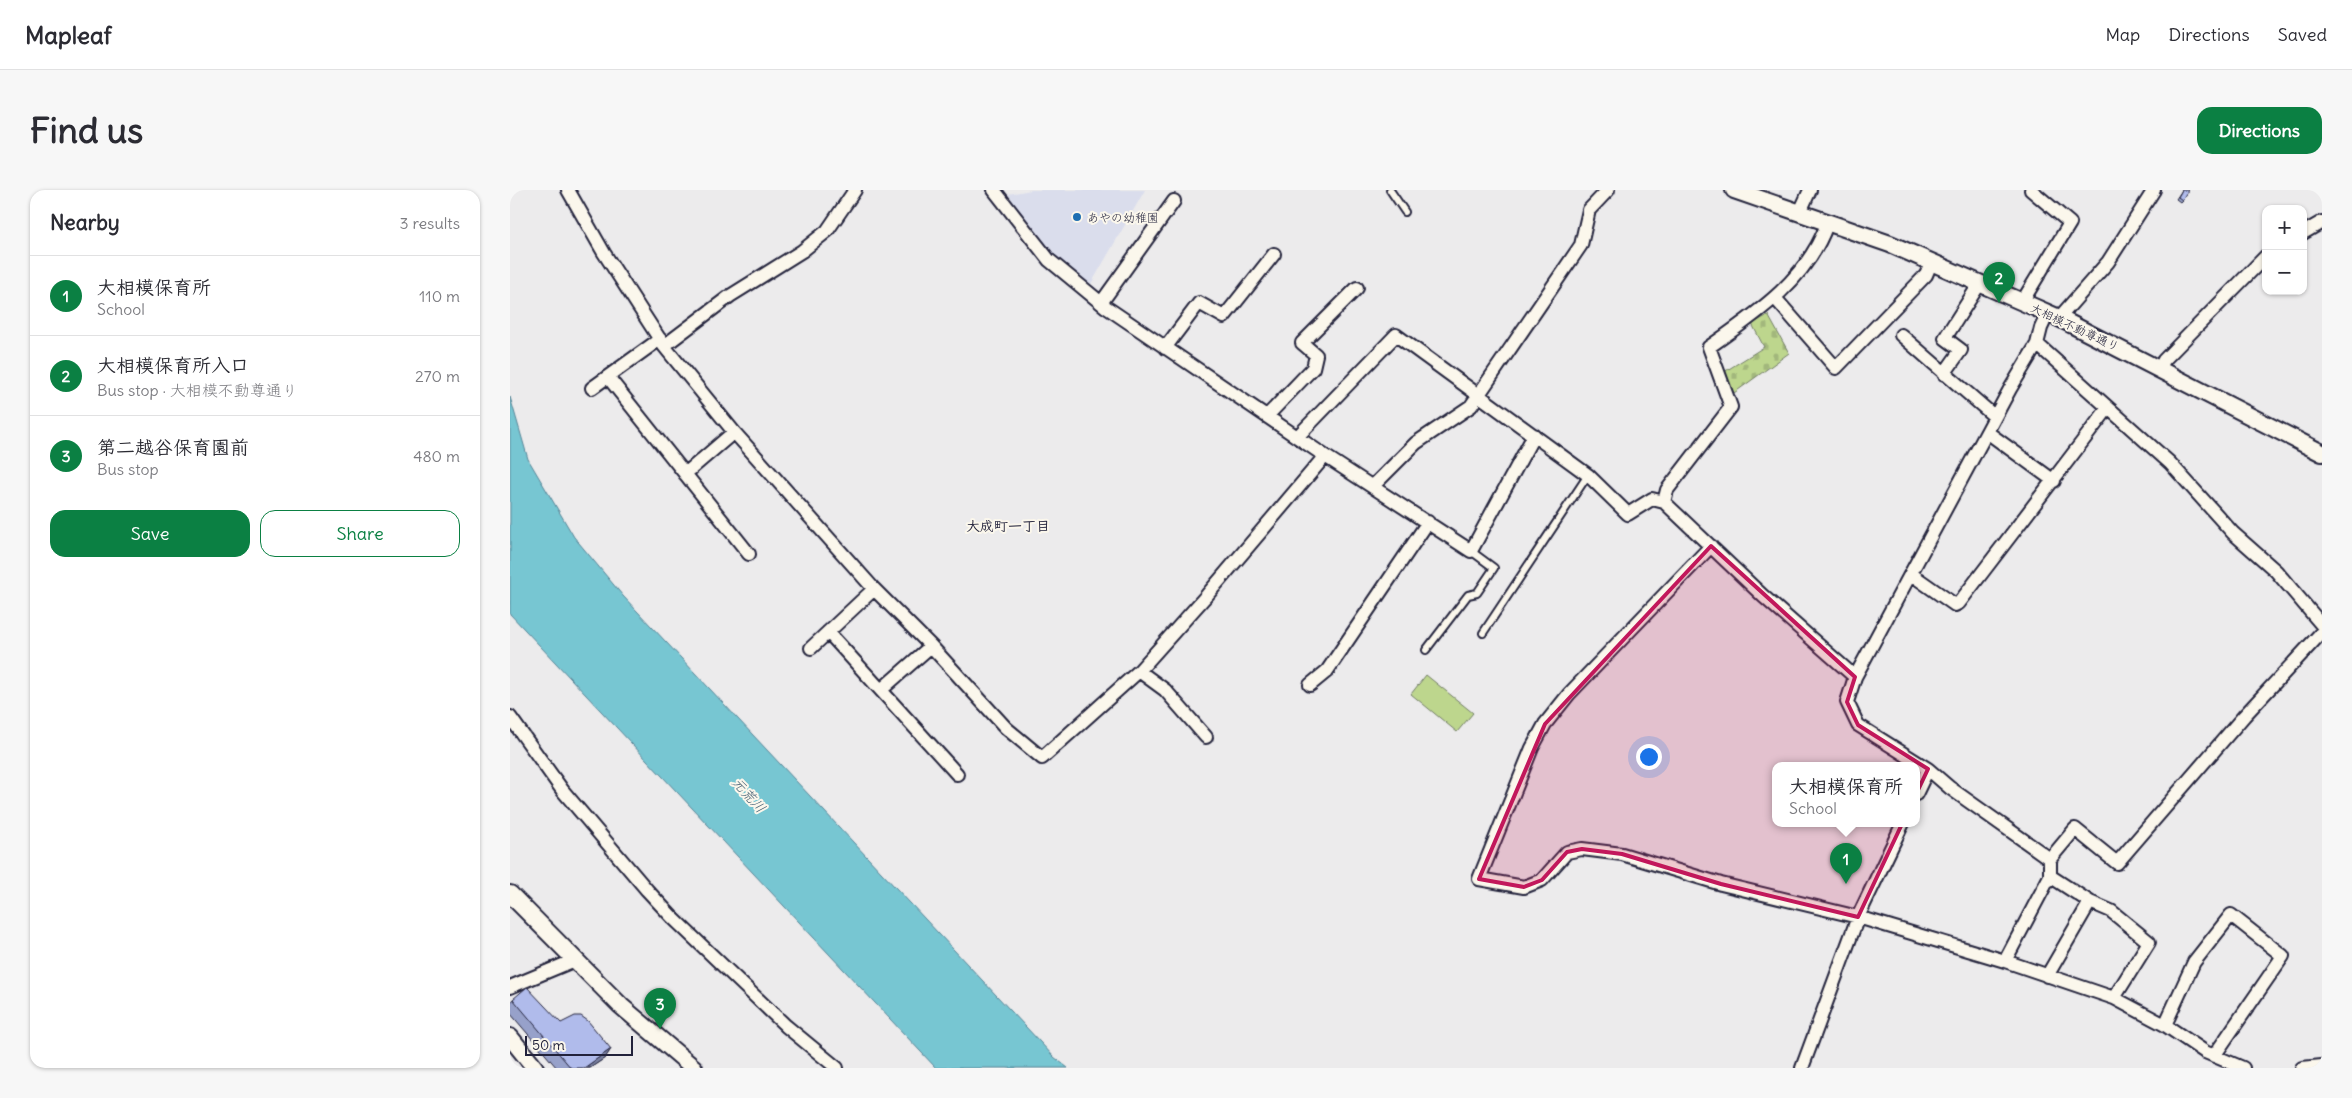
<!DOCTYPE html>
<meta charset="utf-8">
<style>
body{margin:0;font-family:Delius,"Klee One",sans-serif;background:#f7f7f7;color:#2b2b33}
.controls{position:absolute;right:15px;top:15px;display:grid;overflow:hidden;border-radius:10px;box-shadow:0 1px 4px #0004}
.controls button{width:45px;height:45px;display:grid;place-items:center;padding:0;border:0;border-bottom:1px solid #e1e1e2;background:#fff;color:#2b2b33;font:25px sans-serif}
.scale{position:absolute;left:15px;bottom:12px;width:108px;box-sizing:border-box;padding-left:5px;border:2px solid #22223b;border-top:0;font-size:14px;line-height:18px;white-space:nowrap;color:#22223b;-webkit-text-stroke:4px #fbf7ec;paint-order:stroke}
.you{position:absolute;left:1138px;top:566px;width:18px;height:18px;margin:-12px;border:4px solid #fff;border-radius:50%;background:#1a73e8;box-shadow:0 0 0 8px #1a73e833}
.badge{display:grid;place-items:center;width:32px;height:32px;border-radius:50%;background:#0b8043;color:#fff;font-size:16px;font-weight:700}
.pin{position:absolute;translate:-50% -41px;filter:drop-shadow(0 1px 2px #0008)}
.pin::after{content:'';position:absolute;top:26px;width:18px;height:15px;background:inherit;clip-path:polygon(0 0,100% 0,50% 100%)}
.popup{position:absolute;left:1262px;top:572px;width:148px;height:65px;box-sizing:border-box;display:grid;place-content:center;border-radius:10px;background:#fff;filter:drop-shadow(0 1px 4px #0005);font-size:16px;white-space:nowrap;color:#7c7c81}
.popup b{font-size:19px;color:#2b2b33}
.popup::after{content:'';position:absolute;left:50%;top:100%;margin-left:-10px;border:10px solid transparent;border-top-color:#fff}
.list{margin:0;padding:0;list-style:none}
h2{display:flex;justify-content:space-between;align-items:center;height:65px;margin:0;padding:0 20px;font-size:21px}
h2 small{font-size:16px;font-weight:400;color:#7c7c81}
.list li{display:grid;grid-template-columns:32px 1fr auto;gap:15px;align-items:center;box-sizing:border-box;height:80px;padding:0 20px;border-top:1px solid #e1e1e2}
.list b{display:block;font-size:19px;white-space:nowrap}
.list p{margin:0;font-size:16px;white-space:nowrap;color:#7c7c81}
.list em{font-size:16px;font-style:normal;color:#7c7c81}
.actions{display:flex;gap:10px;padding:15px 20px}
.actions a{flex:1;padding:11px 0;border:1px solid #0b8043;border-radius:15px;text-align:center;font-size:18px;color:#0b8043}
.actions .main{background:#0b8043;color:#fff}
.map{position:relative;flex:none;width:1812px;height:878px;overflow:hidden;border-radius:15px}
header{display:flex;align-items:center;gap:30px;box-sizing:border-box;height:70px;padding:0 25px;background:#fff;border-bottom:1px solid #e1e1e2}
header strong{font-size:24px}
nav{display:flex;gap:28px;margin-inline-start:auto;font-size:18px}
.intro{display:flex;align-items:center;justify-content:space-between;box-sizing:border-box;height:120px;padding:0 30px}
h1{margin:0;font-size:35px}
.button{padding:12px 22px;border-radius:15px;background:#0b8043;color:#fff;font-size:18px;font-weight:700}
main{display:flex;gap:30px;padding:0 30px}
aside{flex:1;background:#fff;border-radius:15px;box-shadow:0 1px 4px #0004}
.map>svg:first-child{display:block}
.built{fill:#daddec}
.cemetery{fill:url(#cemetery-stones);stroke:#707c64}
.pitch{fill:#bdd68d;stroke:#707c64}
.water{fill:#77c6d2;stroke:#558496}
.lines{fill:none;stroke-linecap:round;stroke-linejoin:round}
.service-casing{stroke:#22223b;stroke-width:10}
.minor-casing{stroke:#22223b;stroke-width:16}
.tertiary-casing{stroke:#22223b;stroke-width:20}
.service{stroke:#fbf7ec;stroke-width:6}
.minor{stroke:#fbf7ec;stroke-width:12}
.tertiary{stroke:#fbf7ec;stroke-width:16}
.wall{fill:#97a1ca;stroke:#22223b}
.shaded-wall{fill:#7b83a4;stroke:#22223b}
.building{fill:#b0bbeb;stroke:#22223b}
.marked{fill:#c2185b;fill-opacity:0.2;stroke:#c2185b;stroke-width:4;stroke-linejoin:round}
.poi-dot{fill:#1f6fb2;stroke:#fbf7ec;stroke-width:2}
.labels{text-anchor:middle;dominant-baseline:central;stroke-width:4;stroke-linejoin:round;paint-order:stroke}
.poi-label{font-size:12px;fill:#22223b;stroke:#fbf7ec;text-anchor:start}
.street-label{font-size:12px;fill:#22223b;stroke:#fbf7ec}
.neighbourhood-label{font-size:14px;font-weight:bold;fill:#22223b;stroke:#fbf7ec}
.water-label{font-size:14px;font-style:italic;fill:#405b70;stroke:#fbf7ec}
</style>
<header>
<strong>Mapleaf</strong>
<nav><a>Map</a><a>Directions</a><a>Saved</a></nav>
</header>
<div class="intro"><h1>Find us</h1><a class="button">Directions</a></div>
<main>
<aside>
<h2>Nearby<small>3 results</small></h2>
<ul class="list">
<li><span class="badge">1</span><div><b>大相模保育所</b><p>School</p></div><em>110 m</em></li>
<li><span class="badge">2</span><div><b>大相模保育所入口</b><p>Bus stop · 大相模不動尊通り</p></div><em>270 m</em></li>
<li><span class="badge">3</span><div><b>第二越谷保育園前</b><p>Bus stop</p></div><em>480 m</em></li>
</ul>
<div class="actions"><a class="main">Save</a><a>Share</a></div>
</aside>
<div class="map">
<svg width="1812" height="878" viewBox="0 0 1812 878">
<defs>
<pattern id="cemetery-stones" width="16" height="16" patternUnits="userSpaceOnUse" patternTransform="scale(1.25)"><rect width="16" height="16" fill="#bdd68d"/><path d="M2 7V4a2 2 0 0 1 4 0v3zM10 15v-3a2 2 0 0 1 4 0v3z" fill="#a2b77b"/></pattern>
</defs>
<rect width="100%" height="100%" fill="#ecebec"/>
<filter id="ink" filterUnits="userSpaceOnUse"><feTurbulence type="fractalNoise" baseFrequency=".02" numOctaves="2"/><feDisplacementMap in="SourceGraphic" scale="10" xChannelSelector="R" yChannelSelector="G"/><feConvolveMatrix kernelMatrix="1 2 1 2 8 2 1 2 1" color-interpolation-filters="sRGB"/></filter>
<g filter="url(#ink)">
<path class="built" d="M521 0H635L581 94 554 75 529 50 498 4Z"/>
<path class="cemetery" d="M1258 125 1279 163 1224 203 1214 182 1254 157 1242 134Z"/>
<path class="pitch" d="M916 485 963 523 947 542 901 504Z"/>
<path class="water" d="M0 207 18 269 64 347 113 406 544 867 558 878H426L0 424Z"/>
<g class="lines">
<defs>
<path id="service" d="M880 0 895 22
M973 443 1078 285
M916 460 958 405 967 403 984 378 961 361"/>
<path id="minor" d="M58 0 94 63 154 156 224 242 364 399 421 456 496 538 532 568 629 481 697 405 815 266
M484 0 539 70 596 117 815 266 961 361 1024 245
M1289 24 1300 0
M1793 43 1812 32
M1265 108 1326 178 1416 85 1422 71
M1512 112 1560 33 1521 0
M591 113 664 11
M1549 128 1598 72 1644 0
M1391 145 1485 227
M1527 154 1660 273 1723 343 1766 381 1812 435
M154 156 220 106 292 61 317 41 345 0
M655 158 689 113 714 127 764 64
M1649 179 1654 170 1756 66
M1434 184 1451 160 1435 148 1470 93
M98 187 239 364
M82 198 150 149
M757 226 803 178 806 165 792 153 847 98
M1477 242 1544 291
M788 246 886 145 1078 285 1118 324 1142 309 1154 312 1253 406 1345 487
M175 284 224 242
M863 296 906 253 961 216 1071 55 1079 20 1098 0
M1154 312 1157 300 1221 217 1199 157C1246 124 1297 90 1317 34
M1201 356 1059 504 1035 534 1022 558 969 689 1014 697 1032 690 1057 662 1072 659 1112 664 1211 694 1348 727 1495 771 1604 808 1655 835 1695 862 1733 878
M1401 384 1445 415 1449 413 1598 218
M318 442 447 584
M301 458 364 399
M629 481 655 500 696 547
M800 495 817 481 918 332
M371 500 421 456
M0 527 53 601 137 700 162 727 276 836 327 878
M1418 579 1440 598 1540 669V686L1495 771
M1406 604 1418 579 1348 535 1337 512 1345 487 1500 199 1527 154 1531 138 1538 123
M1540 669 1565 639 1607 673 1734 526 1812 442
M1540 686 1580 712 1601 721 1639 752 1604 808
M1537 786 1580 712
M0 797 65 770
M1655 835 1684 772 1721 725 1773 766 1704 866
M1292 878 1348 727 1393 633
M1792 878 1812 876"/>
<path id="tertiary" d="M1224 0 1380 54 1549 128 1812 263
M0 704 111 816 184 878
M0 847 25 878"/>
</defs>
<use href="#service" class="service-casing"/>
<use href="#minor" class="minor-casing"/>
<use href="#tertiary" class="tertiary-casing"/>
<use href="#service" class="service"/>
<use href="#minor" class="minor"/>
<use href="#tertiary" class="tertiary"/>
</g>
<path class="wall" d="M1672 0V10L1670 12 1666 9Z
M3 809 51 833 101 859 95 868 80 878H47L0 823V813Z"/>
<path class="shaded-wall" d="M101 859 95 868 80 878H74Z"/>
<path class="building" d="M1672 0H1678L1672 10 1668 7Z
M17 797 51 833 65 826H71L78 831 101 859 74 878H61L3 809Z"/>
</g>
<path class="marked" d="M1201 356 1345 487 1337 512 1348 535 1418 579 1348 727 1211 694 1112 664 1072 659 1057 662 1032 690 1014 697 969 689 1035 534Z"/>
<circle class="poi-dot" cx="567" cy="27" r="5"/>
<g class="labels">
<g class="poi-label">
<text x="577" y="27">あやの幼稚園</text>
</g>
<g class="street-label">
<text transform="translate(1565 137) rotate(25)">大相模不動尊通り</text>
</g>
<g class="neighbourhood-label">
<text x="498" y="336">大成町一丁目</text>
</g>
<g class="water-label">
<text transform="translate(239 605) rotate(48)">元荒川</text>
</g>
</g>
</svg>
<div class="controls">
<button>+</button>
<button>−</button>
</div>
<div class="scale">50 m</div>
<div class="you"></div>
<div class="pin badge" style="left:1336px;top:694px">1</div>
<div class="popup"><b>大相模保育所</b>School</div>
<div class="pin badge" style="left:1489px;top:113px">2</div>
<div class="pin badge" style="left:150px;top:839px">3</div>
</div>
</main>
